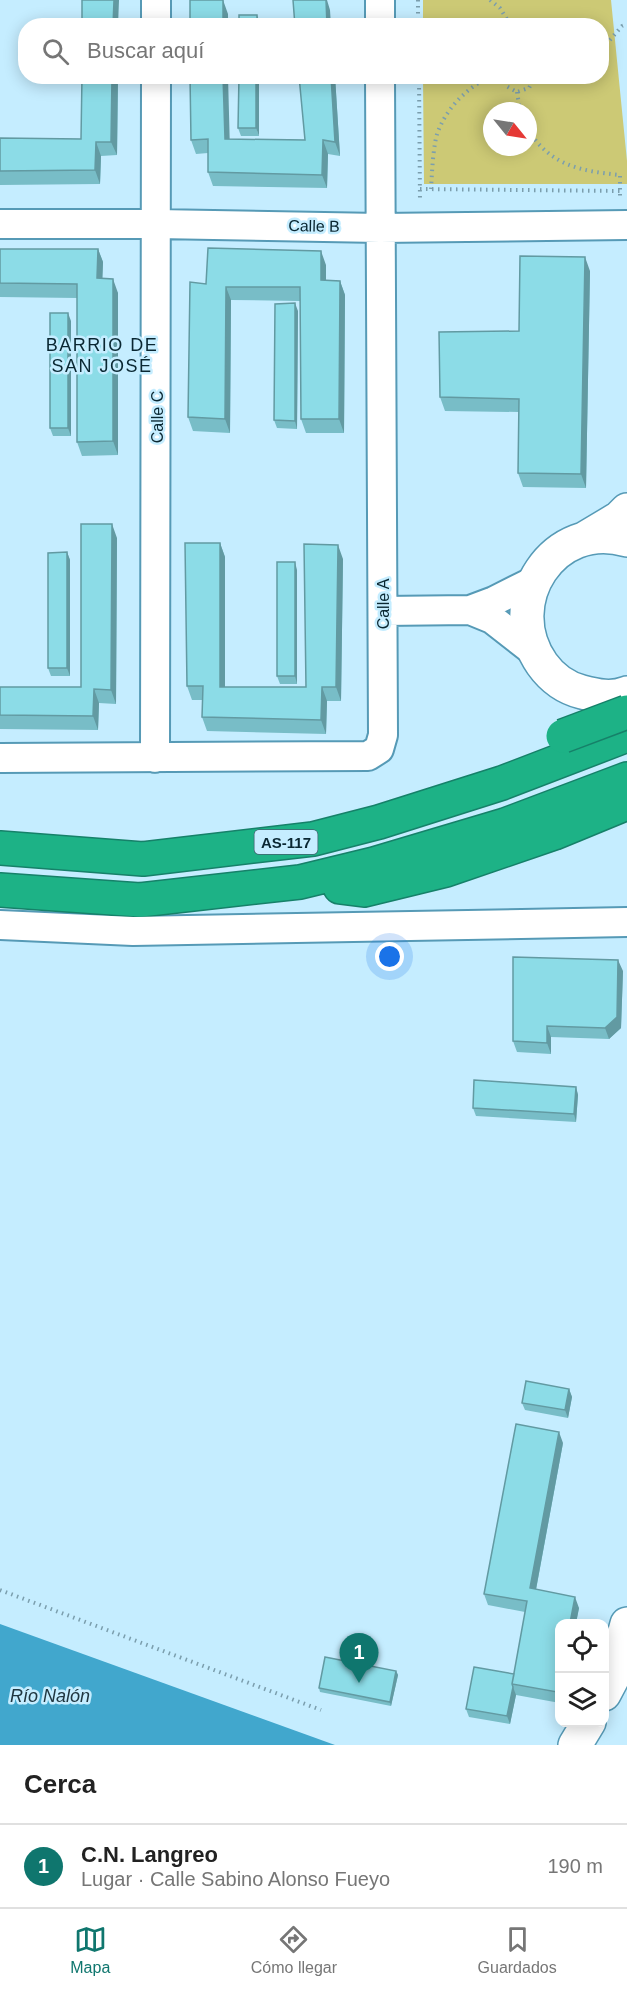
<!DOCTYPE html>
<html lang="es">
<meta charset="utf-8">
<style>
body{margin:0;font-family:Arial,sans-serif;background:#f2f2f2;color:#222}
.controls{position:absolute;right:18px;bottom:18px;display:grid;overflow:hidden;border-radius:12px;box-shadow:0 3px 15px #0003}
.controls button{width:54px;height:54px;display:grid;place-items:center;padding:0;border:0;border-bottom:2px solid #e0e0e0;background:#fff;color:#222;font:30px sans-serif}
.compass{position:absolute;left:483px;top:102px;width:54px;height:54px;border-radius:50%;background:#fff;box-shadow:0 3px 15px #0003;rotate:120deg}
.you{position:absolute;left:390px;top:957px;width:21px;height:21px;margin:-15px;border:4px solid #fff;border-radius:50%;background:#1a73e8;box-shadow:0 0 0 9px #1a73e833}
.badge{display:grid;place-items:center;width:39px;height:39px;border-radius:50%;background:#0f766e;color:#fff;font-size:20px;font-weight:700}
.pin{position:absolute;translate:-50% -50px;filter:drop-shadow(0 2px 3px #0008)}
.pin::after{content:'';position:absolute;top:32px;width:21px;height:18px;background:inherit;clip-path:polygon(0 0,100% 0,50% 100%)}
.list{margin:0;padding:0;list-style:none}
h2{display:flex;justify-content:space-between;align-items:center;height:78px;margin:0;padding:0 24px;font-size:26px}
h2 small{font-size:20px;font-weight:400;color:#767676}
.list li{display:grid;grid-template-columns:39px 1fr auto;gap:18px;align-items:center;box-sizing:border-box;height:84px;padding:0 24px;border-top:2px solid #e0e0e0}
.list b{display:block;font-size:22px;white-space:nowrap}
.list p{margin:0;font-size:20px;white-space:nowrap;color:#767676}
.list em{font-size:20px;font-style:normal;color:#767676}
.icon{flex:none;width:33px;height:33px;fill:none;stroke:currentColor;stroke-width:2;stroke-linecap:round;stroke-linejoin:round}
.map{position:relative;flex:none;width:627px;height:1745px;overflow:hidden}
.search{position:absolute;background:#fff;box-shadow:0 3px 15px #0003;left:18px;right:18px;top:18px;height:66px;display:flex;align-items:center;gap:15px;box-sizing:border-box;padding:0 21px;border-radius:24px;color:#767676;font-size:22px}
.sheet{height:162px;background:#fff}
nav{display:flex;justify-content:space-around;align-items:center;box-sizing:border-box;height:84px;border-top:2px solid #e0e0e0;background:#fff;font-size:16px;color:#767676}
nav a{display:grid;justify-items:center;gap:3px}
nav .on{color:#0f766e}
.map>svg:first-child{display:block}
.green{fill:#ccc975;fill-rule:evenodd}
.water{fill:#41a7cd}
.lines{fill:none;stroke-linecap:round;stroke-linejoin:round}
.street-casing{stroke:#569ab6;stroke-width:32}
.secondary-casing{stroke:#569ab6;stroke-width:36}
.highway-casing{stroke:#168169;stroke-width:36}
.path{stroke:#7b9ead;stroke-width:4;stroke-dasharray:1.5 4.5;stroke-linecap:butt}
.street{stroke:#fff;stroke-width:28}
.secondary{stroke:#fff;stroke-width:33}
.highway{stroke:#1db286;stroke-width:33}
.highway-bridge-casing{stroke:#168169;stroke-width:36;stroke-linecap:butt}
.highway-bridge{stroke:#1db286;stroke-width:33}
.wall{fill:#78bdc7}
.shaded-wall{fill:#629aa2}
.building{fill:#8cdce7;stroke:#629aa2;stroke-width:1.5}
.labels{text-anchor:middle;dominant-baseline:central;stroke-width:5;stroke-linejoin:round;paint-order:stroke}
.shield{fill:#c5edff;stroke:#426270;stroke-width:1.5}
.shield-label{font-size:15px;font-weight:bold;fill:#0a2732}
.street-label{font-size:16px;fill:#0a2732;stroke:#c5edff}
.neighbourhood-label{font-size:18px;letter-spacing:1.5px;fill:#0a2732;stroke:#c5edff}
.water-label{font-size:18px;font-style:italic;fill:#203640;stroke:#c5edff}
</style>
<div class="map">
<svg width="627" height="1745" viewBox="0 0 627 1745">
<rect width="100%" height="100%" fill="#c5edff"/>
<path class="green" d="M423 0H611L627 161V184H424L423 77 602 76V26L423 25ZM492 111H528V147H492Z"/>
<path class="water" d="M0 1624 335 1745H0Z"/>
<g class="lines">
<defs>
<path id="street" d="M156 0V26
M380 26V0
M0 224H157L380 228 627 225
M470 610 492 619 533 651
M383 611 470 610 494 601 534 581
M0 758 368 756 379 749 383 735 380 76
M155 758 156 76
M0 925 133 931 627 922"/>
<path id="secondary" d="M584 539 619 518 627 510
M627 540C554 518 499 602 542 664 552 678 566 688 582 692 597 696 612 699 627 693
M604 1694 612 1679 627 1624
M575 1745 589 1722"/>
<path id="highway" d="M0 848 143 859 313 839 379 822 502 783 627 735
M340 887 364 890 446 870 554 833 627 803
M0 890 140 900 300 882 374 864 505 825 627 779"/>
</defs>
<use href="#street" class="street-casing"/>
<use href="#secondary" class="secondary-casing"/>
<use href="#highway" class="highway-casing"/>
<path class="path" d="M418 0V26
M490 0 500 8 511 26
M602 49 622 26 627 24
M419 76 420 202
M504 76 506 86 517 92 529 88 535 76
M535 77 546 76
M517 92 520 111
M528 130C551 166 581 171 620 175V200
M420 189 620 191
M431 189C432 174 433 141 439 129 449 105 468 88 490 76
M0 1590 321 1710"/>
<use href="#street" class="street"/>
<use href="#secondary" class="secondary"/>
<use href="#highway" class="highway"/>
<defs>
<path id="highway-bridge" d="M563 736 627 712"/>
</defs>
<use href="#highway-bridge" class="highway-bridge-casing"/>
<use href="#highway-bridge" class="highway-bridge"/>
</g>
<path class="wall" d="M118 76 117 155 101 156 100 184 0 185V138L81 139Z
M239 76 259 136H241L238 128Z
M335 76 340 156 328 154 327 188 213 186 208 172V153L196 154 191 140 230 139 305 140Z
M0 249H98L103 262 102 279 118 293V455L82 456 77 442V298L0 297Z
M326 265V281H340L345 295 344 433H306L301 419 300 301 231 300 230 433 193 431 188 417 206 284Z
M590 271 586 488 523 487 518 473 519 412 445 411 440 397Z
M298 311 297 429 277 428 274 420Z
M71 321V436H53L50 428Z
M117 538 116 704 99 703 98 730 0 729V687H81Z
M220 543 225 557V687H306L343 559 341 701H327L326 734 207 731 202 717V700H192L187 686Z
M67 552 70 560V676H51L48 668Z
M297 570V684H280L277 676Z
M623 971 621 1028 609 1039 551 1037V1054L517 1052 513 1041Z
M576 1087 578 1095 576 1122 476 1116 473 1108Z
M569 1389 572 1397 568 1418 525 1410 522 1403Z
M563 1443 536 1590 579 1608 576 1623H560V1703L516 1695 510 1724 469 1717 466 1709 514 1674 525 1612 488 1605 484 1594Z
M396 1671 398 1675 391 1706 320 1692 319 1688Z"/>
<path class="shaded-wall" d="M114 0H119L118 26H113Z
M223 0 228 14V26H223Z
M326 0H327L330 10 331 26H327Z
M257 15 260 23 259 26H257Z
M112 76H118L117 155 111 142Z
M223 76H228L230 152 225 139Z
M256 76H259V136L256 128Z
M331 76H335L340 156 335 142Z
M323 140 328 154 327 188 322 175Z
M96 142 101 156 100 184 95 170Z
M98 249 103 262 102 292 97 278Z
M321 251 326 265V294L321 280Z
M585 257 590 271 586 488 581 474Z
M113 279 118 293V455L113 441Z
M340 281 345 295 344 433 339 419Z
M226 287 231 300 230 433 225 419Z
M295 303 298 311 297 429 295 421Z
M68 313 71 321V436L68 428Z
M112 524 117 538 116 704 111 690Z
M220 543 225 557V701L220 687Z
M338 545 343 559 341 701 336 687Z
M67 552 70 560V676L67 668Z
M295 562 297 570V684L295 676Z
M322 687 327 701 326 734 321 720Z
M94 689 99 703 98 730 93 716Z
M618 960 623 971 621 1028 609 1039 605 1028Z
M547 1026 551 1037V1054L547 1043Z
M576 1087 578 1095 576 1122 574 1114Z
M569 1389 572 1397 568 1418 565 1410Z
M559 1432 563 1443 534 1600 530 1588Z
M575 1597 579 1608 576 1623H570Z
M396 1671 398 1675 391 1706 390 1702Z
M560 1679V1699L557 1692Z
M513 1687 516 1695 510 1724 507 1716Z"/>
<path class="building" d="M82 0H114L113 26H82Z
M190 0H223V26H190Z
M293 0H326L327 26H295Z
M239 15H257V26H239Z
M82 76H112L111 142H96L95 170 0 171V138L81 139Z
M190 76H223L225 139 305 140 299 76H331L335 142 323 140 322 175 208 172V139L191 140Z
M239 76H256V128H238Z
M208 248 321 251V280L340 281 339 419H301L300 287H226L225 419 188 417 190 282 206 284Z
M0 249H98L97 278 113 279V441L77 442V284L0 283Z
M520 256 585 257 581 474 518 473 519 399 440 397 439 332 519 331Z
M295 303V421L274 420 275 304Z
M50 313H68V428H50Z
M81 524H112L111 690 94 689 93 716 0 715V687H81Z
M185 543H220V687H306L304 544 338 545 336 687H322L321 720 202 717 203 686H187Z
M67 552V668H48V553Z
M277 562H295V676H277Z
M513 957 618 960 617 1017 605 1028 547 1026V1043L513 1041Z
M474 1080 576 1087 574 1114 473 1108Z
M526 1381 569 1389 565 1410 522 1403Z
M516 1424 559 1432 530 1588 575 1597 570 1623H560V1679L557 1692 512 1684 527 1601 484 1594Z
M325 1657 396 1671 390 1702 319 1688Z
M474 1667 514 1674 512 1684 513 1687 507 1716 466 1709Z"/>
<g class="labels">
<rect class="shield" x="254.5" y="830" width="63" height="24" rx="4.5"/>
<g class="shield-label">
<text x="286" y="842">AS-117</text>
</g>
<g class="street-label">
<text transform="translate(314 226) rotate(1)">Calle B</text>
<text transform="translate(157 417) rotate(-90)">Calle C</text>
<text transform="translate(383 604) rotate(-90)">Calle A</text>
</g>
<g class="neighbourhood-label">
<text x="102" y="345">BARRIO DE<tspan x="102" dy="21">SAN JOSÉ</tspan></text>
</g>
<g class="water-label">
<text x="50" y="1696">Río Nalón</text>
</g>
</g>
</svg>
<div class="controls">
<button><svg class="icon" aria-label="locate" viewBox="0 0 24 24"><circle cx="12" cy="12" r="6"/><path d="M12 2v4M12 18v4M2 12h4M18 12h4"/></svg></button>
<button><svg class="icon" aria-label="layers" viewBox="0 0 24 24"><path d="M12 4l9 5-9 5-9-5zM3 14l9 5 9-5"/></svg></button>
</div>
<svg class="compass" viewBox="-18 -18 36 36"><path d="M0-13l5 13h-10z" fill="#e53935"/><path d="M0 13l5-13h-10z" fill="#767676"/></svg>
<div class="you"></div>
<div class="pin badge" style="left:359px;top:1683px">1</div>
<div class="search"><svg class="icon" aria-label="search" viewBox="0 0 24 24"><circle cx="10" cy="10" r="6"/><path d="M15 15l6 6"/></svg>Buscar aquí</div>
</div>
<section class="sheet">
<h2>Cerca<small></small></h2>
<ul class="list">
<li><span class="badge">1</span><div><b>C.N. Langreo</b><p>Lugar · Calle Sabino Alonso Fueyo</p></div><em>190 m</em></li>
</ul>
</section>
<nav>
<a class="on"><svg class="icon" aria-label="map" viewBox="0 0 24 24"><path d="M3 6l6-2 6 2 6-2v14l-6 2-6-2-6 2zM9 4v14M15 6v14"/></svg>Mapa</a>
<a><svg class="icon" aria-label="directions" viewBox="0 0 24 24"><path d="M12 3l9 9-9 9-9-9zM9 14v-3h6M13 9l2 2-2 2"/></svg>Cómo llegar</a>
<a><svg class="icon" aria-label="saved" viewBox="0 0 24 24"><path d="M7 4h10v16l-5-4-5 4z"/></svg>Guardados</a>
</nav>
